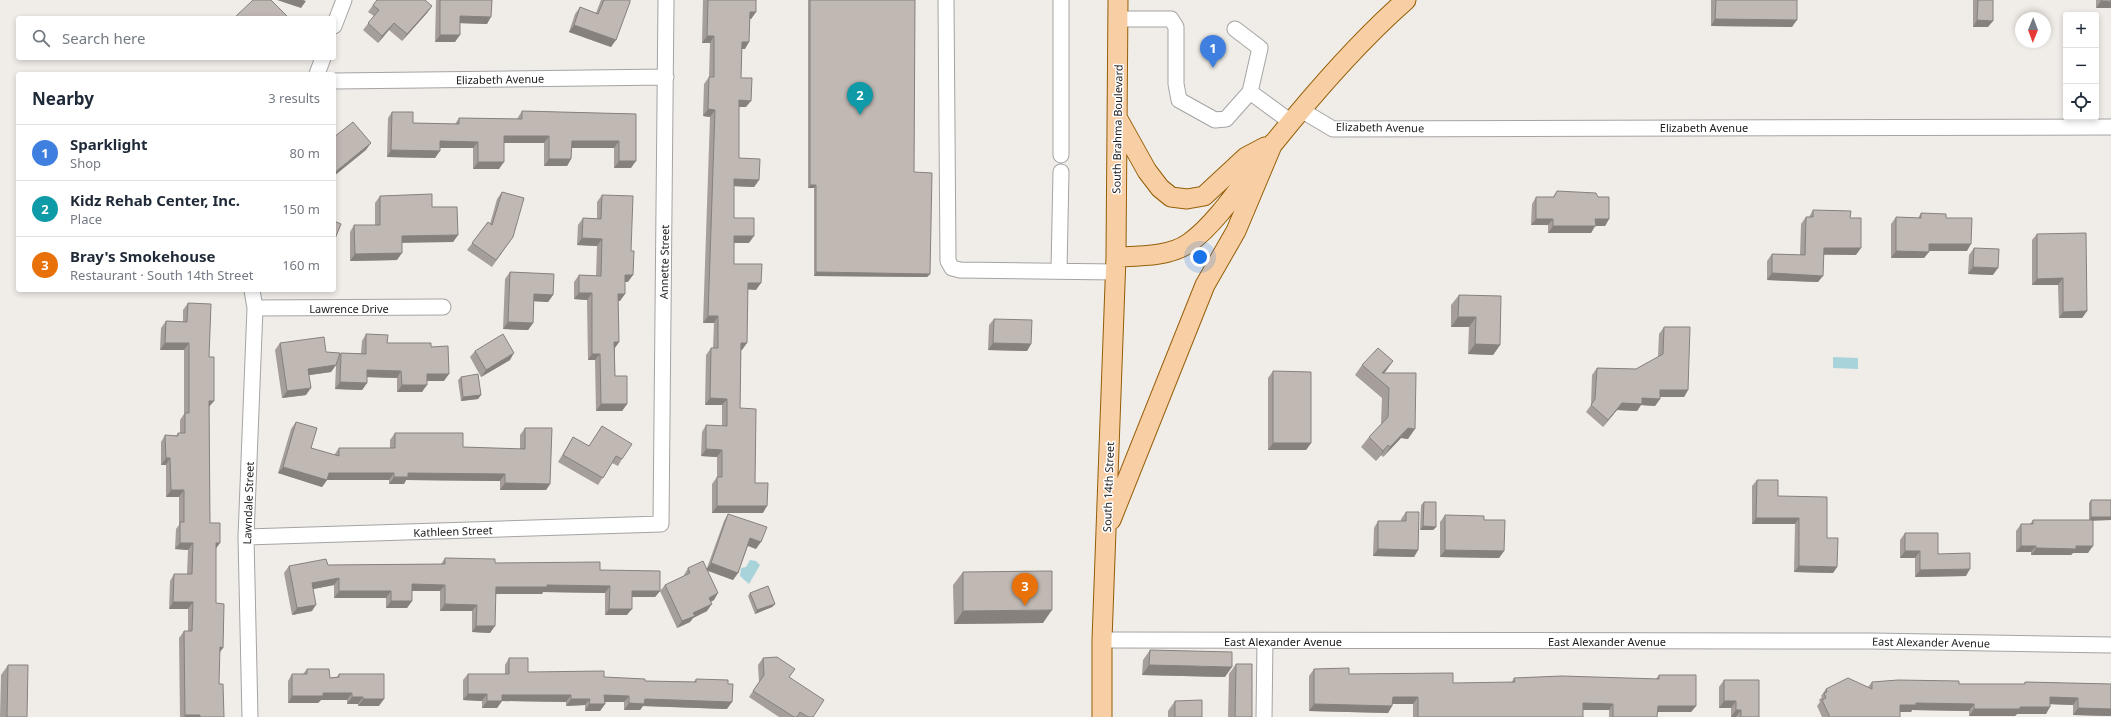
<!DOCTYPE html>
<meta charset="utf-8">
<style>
body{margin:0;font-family:"Noto Sans",sans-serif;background:#f2f2f3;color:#1f2937}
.controls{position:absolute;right:12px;top:12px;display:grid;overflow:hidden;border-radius:4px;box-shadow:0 2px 6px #0003}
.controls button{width:36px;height:36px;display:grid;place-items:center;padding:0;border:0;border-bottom:1px solid #e0e1e3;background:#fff;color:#1f2937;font:20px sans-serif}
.compass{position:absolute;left:2015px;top:12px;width:36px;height:36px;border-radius:50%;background:#fff;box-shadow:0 2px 6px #0003;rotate:181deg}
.you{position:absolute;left:1200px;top:257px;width:14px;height:14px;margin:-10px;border:3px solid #fff;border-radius:50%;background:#1a73e8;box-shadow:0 0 0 6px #1a73e833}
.badge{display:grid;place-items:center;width:26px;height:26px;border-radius:50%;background:#ea580c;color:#fff;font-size:13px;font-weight:700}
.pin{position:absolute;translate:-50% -33px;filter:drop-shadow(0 1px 2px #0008)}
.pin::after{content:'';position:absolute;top:21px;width:14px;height:12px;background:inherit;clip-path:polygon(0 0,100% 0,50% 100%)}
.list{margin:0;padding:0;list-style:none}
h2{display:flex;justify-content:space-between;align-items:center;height:52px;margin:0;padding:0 16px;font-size:17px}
h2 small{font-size:13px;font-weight:400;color:#747a83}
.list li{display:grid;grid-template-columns:26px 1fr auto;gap:12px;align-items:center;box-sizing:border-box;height:56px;padding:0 16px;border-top:1px solid #e0e1e3}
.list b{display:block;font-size:15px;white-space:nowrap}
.list p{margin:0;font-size:13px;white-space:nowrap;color:#747a83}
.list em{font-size:13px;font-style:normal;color:#747a83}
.icon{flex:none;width:22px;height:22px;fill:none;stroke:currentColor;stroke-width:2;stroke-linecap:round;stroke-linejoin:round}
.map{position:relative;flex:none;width:2111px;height:717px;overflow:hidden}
.search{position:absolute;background:#fff;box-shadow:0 2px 6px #0003;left:16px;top:16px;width:320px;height:44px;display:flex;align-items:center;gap:10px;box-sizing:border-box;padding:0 14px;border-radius:4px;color:#747a83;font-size:15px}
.panel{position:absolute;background:#fff;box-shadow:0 2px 6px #0003;left:16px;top:72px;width:320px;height:220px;border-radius:4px}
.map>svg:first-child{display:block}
.water{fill:#a9d3db}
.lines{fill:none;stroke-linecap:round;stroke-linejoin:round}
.minor-casing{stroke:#a4a4a4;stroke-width:17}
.major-casing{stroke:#945e07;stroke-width:21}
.minor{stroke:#fff;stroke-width:15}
.major{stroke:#f8cfa4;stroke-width:19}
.wall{fill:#a59e9a}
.shaded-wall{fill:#86817d}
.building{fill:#c0b8b3;stroke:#86817d}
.labels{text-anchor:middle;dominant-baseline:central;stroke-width:3;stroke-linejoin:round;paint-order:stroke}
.street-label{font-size:11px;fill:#202020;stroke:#fff}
</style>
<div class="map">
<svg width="2111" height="717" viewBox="0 0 2111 717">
<rect width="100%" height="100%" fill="#f0ece7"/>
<path class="water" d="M1833 357 1858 358V369L1833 368Z
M750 560 756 561 760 565 749 584 740 576 741 568 746 567Z"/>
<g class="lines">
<defs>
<path id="minor" d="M946 0 948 261 952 268 960 270 1115 272
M1061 0V155
M1118 19H1171L1176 27V84L1179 100 1215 120 1226 119 1250 92 1291 122
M334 26 344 0
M1235 29 1260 48 1250 92
M317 74 323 58
M334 81 666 77
M1301 110 1333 129 2111 127
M1059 270 1061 172
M255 308 443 307
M246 537 661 524 666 0
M1102 640 1871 641 2111 645
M250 717 246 537 255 308 252 290
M1264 717 1265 641"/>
<path id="major" d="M1118 119 1147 171 1160 188 1171 197 1187 199 1204 196 1246 157 1265 147
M1116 257C1139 256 1169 257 1189 243 1219 222 1249 173 1273 144 1314 93 1357 43 1406 0
M1111 520 1205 285 1236 231 1273 143
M1102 717V640L1116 257 1118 0"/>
</defs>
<use href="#minor" class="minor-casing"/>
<use href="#major" class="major-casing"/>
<use href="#minor" class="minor"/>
<use href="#major" class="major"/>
</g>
<path class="wall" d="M436 0H492L487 24 460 23 455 42H435Z
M601 0H630L611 47 569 32 575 14 580 7 596 13Z
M703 0H756V12L751 19H750L745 49H742L741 78 746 107H739V158L759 180 754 187 734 186V218L749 243H734V264L756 290 748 289 742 350H741L740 408 755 483 763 513H712V484L717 477V457L701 456 702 432 706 425 722 426V405H705L706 355 711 348H713L714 323H703L710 117 703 116 704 84 709 77 710 43H702Z
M808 0H915L914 172 930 274 927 277 814 276V188H808Z
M1711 0H1797L1792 27 1711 26Z
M1973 0H1993L1988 27H1973Z
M2096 0H2111L2096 8Z
M373 5 432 6 427 13 402 41 389 30 378 43 363 30 374 16 368 12Z
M522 111 636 114 631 168H614V148H571V159L567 166H544V143H504L499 169H473V148H440L435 158 387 157 388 118 392 112 413 123 455 124 459 118 517 119Z
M1557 191 1609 219 1605 226H1595L1591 233H1548V225H1531L1532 204 1536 197H1553Z
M502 192 513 237 492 267 467 250 488 222 490 224 497 199Z
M602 195 628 282H625L620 301H618L619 342 615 348V376L627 404 622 411H596L595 360H588L587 300 574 299V282L579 275 596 276 597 246 577 245 578 225 583 218 597 219V202Z
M380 196 432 207 458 235 453 242H402L397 260 350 261V232L354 225H375V203Z
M1813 210 1850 218 1856 255H1824L1818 282 1767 280V261L1772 254 1800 255 1801 224 1806 217H1809Z
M1921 213 1946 218 1967 251H1929L1924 258H1891V224L1896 217 1918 218Z
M2037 234 2087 311 2082 318H2059L2058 285H2032V240Z
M1974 248 1993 275 1968 274 1969 255Z
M510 272 553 295 548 302 534 301 533 323 528 330 503 329 505 279Z
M1459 295 1500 345 1493 355 1468 354 1469 327H1451V305Z
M188 303 209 357 210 523 216 547V603L223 648 219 653V684L224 717H180L179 638 184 631H188V609H169L170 581 174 574H187L188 550 175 549 176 529 179 525V497H166V465H161V442L165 435 176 436 178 433H180V420L184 414V350H160L161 328 166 321 183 322V310Z
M994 319 1031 344 1027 351 988 350 989 325Z
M1664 327 1688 390 1684 397H1660V399L1655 406 1641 405 1637 411 1617 410 1603 427 1586 412 1591 405 1592 375 1597 368 1636 369 1658 357 1659 334Z
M366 334 387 343 431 347 444 381H427L422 392H397V378L367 377V383L362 390 335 389 336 365 331 372 309 375 306 395 282 398 275 350 280 343 326 352 339 355 341 353H361L362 341Z
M475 351 510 360 481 377 470 357Z
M1393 361 1384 373 1408 439 1401 438 1383 457 1381 455 1376 461 1361 447 1369 437 1381 424 1382 398 1355 375 1362 365Z
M1273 371 1311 443 1306 450H1268V378Z
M461 377 481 395 478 399 461 401 458 380Z
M296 422 311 448 334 455 339 448H390V440L395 433 463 447 520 449V435L525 428 550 484 546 490H500V481L406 480 404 484H389V480H327L322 487 278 473 291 429Z
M602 426 622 459 618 466 612 463 598 485 558 462 573 437 589 446Z
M1757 480 1778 496 1827 538 1837 567 1833 573 1794 572 1795 524H1752V486Z
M2091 500 2093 521 2088 553H2073L2071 555H2031V552H2016V531L2021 524H2030L2033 520H2089V503Z
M1424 502 1436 527 1433 530H1420L1421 505Z
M1406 512 1418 550 1414 557 1373 556 1374 528 1378 521H1401V519Z
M728 514 756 549 748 546 738 573 733 580 708 571 714 600 710 602 707 611 693 618 690 622 677 628 660 591 665 585 684 576V575L688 568H707L724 521Z
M1445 515 1484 520 1504 551 1499 558 1440 557V522Z
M1905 533 1938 554 1966 576 1915 577V558H1900V540Z
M445 558 495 563 600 570 660 591 655 597H632L627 615H605V593L543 592 542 594H496L490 633 472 632V611H440V591H412V601L407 608H386V598H334V585L313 589 312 611 292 615 284 573 289 566 328 565 441 564Z
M963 572 1043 623 954 624 953 585Z
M750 593 775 604 772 607 755 614 748 596Z
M1150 650 1225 677 1142 675 1143 660Z
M509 658 528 672 645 681 694 682 696 679 727 709 643 706 640 710H624V702H605V704L600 711H585V705L566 706V702L502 701 497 708H482V701L463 700V680L468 674H505V665Z
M763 658 789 677 813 717H779L749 697 759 682 758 665Z
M1236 664 1252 717H1228L1229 674Z
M8 665 27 717H0L1 675Z
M307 669 330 678 337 677 339 674 379 706H358V704H347V700H321L318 703H288V681L292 674H303Z
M1314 669 1349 674 1453 683H1511L1514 678 1656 679 1659 675 1696 706 1691 712H1657V717H1609V710H1583V717H1413V704H1392V706L1388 713 1309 711V676Z
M1724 680 1759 717H1731V708H1719V687Z
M1872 682 1959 684H2024L2025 682 2111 684V716L2073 715V705L2050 704 2046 714H2017L2015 716H1969V711L1912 710 1911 712H1900V717H1822L1817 706 1820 702 1819 700 1822 697 1821 696 1826 689 1868 687Z
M1175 701 1202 717H1168V711Z"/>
<path class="shaded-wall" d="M277 0H303L306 1 301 8Z
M2101 1 2111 2V8H2096Z
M432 6 427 13 402 41 407 34Z
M750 12H756L751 19H745Z
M460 16 491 17 487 24 456 23Z
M1715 19 1797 20 1792 27 1711 26Z
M1977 20 1993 21 1988 27H1973Z
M394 23 389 30 378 43 382 36Z
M574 25 616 40 611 47 569 32Z
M440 35H460L455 42H435Z
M707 36H714L710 43H702Z
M742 42H749L745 49H737Z
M739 100 751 101 746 107H734Z
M708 109 715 110 710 117 703 116Z
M504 136H549L544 143H500Z
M440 141 478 142 473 148H435Z
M572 141H619L614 148H567Z
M371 143 366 150 334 176V173Z
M391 150 440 151 435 158 387 157Z
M549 159H571L567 166H544Z
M619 161H636L631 168H614Z
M478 162H504L499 169H473Z
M734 179 759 180 754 187 730 186Z
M810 185H816L814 188H808Z
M1536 219H1553L1548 225H1531Z
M1595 219H1609L1605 226H1595L1591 233H1548L1553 226Z
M458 235 453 242 397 243 402 236Z
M734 236H754L749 243H729Z
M582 238 602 239 597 246 577 245Z
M1929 244H1971L1967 251H1924Z
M1824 248H1861L1856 255 1819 254Z
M1896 251 1929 252 1924 258H1891Z
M402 253 397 260 350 261 355 254Z
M1973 267 1998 268 1993 275 1968 274Z
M816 272 930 274 927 277 814 276Z
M1772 273 1823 276 1818 282 1767 280Z
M625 275H633L628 282 620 281Z
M2063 278 2058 285H2032L2037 279Z
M748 283H761L756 290 743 289Z
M579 293H592L587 300 574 299Z
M534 294 553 295 548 302 529 301Z
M618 294H625L620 301H613Z
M2087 311 2082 318H2059L2063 312Z
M708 316H718L714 323H703Z
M1458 317H1476L1469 327H1451Z
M508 322 533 323 528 330 503 329Z
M614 342H619L614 349Z
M165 343H189L184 350H160Z
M741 343H747L742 350H736Z
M993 343 1031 344 1027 351 988 350Z
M1475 344 1500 345 1493 355 1468 354Z
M514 353 510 360 481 377 486 370Z
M592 354H600L595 360H588Z
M1393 361 1386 371 1378 379 1382 373Z
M336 365 331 372 303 376 308 369Z
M367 370 401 371 397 378 363 377Z
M427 374H449L444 381H422Z
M340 382 367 383 362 390 335 389Z
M402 385H427L422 392H397Z
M311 388 306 395 282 398 287 391Z
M1660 390H1688L1684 397H1656Z
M481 395 478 399 461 401 463 397Z
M710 398 727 399 722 405H705Z
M1642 398 1660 399 1655 406 1641 405 1637 411 1617 410 1603 427 1608 420 1622 403Z
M209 401H214L209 407Z
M601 404H627L622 411H596Z
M1408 428 1415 429 1408 439 1401 438 1383 457 1390 447Z
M1273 443H1311L1306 450H1268Z
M1388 445 1381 455 1376 461 1383 451Z
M706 449 722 450 717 457 701 456Z
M166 458H170L166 465H161Z
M283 467 329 473H394L389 480H327L322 487 278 473Z
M408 473 505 474 500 481 406 480 404 484H389L394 477Z
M505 483 550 484 546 490H500Z
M171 490H184L179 497H166Z
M717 506H767L763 513H712Z
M2091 517H2111V520L2089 521Z
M1756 518H1799L1795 524H1752Z
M1423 526 1436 527 1433 530H1420Z
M750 538 761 542 756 549 746 545Z
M180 543H193L188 550 175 549Z
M216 543H220L215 550Z
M2021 546H2036L2031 552H2016Z
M2076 546H2093L2088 553H2073L2071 555H2031L2036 548Z
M1378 549 1418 550 1414 557 1373 556Z
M1445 550 1504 551 1499 558 1440 557Z
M1905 551H1920L1915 558H1900Z
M711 563 738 573 733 580 706 570Z
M1799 566 1837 567 1833 573 1794 572Z
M1970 569 1966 576 1915 577 1920 570Z
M339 578 334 585 308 590 312 583Z
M412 584 445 585 440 591H407Z
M547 585 610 586 605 593 543 592 542 594H491L496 587Z
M339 591H391L386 598H334Z
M632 591H660L655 597H627Z
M718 593 714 600 704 605 709 598Z
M391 601H412L407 608H386Z
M173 602H193L188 609H169Z
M445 604 477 605 472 611H440Z
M712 604 707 611 693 618 690 622 677 628 682 621 693 613Z
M775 604 772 607 755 614 757 610Z
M316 605 312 611 292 615 297 608Z
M609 609H632L627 615H605Z
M1052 610 1043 623 954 624 963 611Z
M476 626H495L490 633 472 632Z
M220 647 223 648 218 654Z
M1149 665 1232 667 1225 677 1142 675Z
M323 693H352L347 700H321L318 703H288L292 696Z
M468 694H487L482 701 463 700Z
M502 695H571L566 702 502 701 497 708H482L487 701Z
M604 695 629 696 624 702H600Z
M352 697H363L358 704H347Z
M1393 697H1418L1413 704H1388Z
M2050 697 2078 698 2073 705 2046 704Z
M363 699H384L379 706H358Z
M571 699H590L585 705 566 706Z
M645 699 732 702 727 709 643 706 640 710H624L629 703Z
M1724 701H1736L1731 708H1719Z
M1583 703 1613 704 1609 710H1579Z
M1916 703 1974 704 1969 711 1912 710 1911 712H1895L1900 705Z
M589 704H605L600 711H585Z
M1314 704 1392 706 1388 713 1309 711Z
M1658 706H1696L1691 712H1653Z
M2020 707H2050L2046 714H2017L2015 716H1969L1974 709Z
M2078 708 2111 709V716L2073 715Z
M1736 710H1741L1736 717H1731Z
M185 715H200L199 717H184Z"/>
<path class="building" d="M253 0H271L289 18H234Z
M377 0H425L432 6 407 34 394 23 382 36 368 23 379 10 373 5Z
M440 0H492L491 17 460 16V35H440Z
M604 0H630V2L616 40 574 25 580 7 598 14Z
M708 0H756V12H750L749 42H742L741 78H752L751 101 739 100V158L760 159 759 180 734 179V218H754V236H734V264H762L761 283H748L747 343H741L740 408 756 409 755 483H768L767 506H717V477H722V450L706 449V425L727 426V399L710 398 711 348H718V316H708L715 110 708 109 709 77H714V36H707Z
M810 0H915L914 172 932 173 930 274 816 272V185H810Z
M1716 0H1797V20L1715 19Z
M1978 0H1993V21L1977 20Z
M2101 0H2111V2L2101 1Z
M522 111 636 114V161H619V141H572L571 159H549V136H504V162H478V142L440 141V151L391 150 392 112H413V123L459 124V118L522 119Z
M353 122 371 143 334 173V137Z
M1557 191 1596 193 1598 197H1609V219H1595L1596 226H1553V219H1536V197H1554Z
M502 192 524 198 513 237 496 260 472 243 488 222 492 225Z
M432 194V207H457L458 235 402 236V253L355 254 354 225H380V196Z
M602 195 633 196 631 251H634L633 275H625V294H618L619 342H614L615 376H627V404H601L600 354H592V293H579V275L601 276 602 239 582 238 583 218 601 219Z
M1813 210 1851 211 1850 218H1861V248H1824L1823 276 1772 273V254L1805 255 1806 217H1813Z
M1921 213 1946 214V218H1972L1971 244H1929V252L1896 251V217L1921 218Z
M334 221 341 224 334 241Z
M2086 233 2087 311 2063 312V278L2037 279V234Z
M1974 248 1999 249 1998 268 1973 267Z
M510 272 554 274 553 295 534 294 533 323 508 322Z
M1459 295 1501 296 1500 345 1475 344 1476 317H1458Z
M188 303 211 304 209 357H214V401H209L210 523H220V543H216V603L224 604 223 648 220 647 219 684H223L224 717H200V715H185L184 631H192L193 602H173L174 574H192L193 543H180V522H184V490H171L170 458H166L165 435 178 436V433H185V413H189V343H165L166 321 187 322Z
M994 319 1032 320 1031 344 993 343Z
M1664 327H1690L1688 390H1660V399L1642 398V404L1622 403 1608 420 1591 405 1595 399 1597 368 1636 369 1663 354Z
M366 334 388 335 387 343H431V347L448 346 449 374H427V385H402L401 371 367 370V383L340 382 341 353 366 354Z
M503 334 514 353 486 370 475 351Z
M324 337 326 352 340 353 336 365 308 369 311 388 287 391 280 343Z
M1378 348 1393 361 1382 373H1416L1415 429 1408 428 1390 447 1388 445 1383 451 1369 437 1388 417 1389 388 1362 365Z
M1273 371 1311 372V443H1273Z
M478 374 481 395 463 397 461 377Z
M296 422 317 428 311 448 339 456V448H395V433H463V447L525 449V428H552L550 484 505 483V474L408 473V477H394V473H329L327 480 283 467Z
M602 426 632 444 622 459 616 456 603 478 563 455 573 437 589 446Z
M1757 480H1778V496L1827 497V538H1838L1837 567 1799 566V518H1756Z
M2091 500H2111V517H2091Z
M1424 502H1436V527L1423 526Z
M1406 512H1419L1418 550 1378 549V521H1406Z
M728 514 767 527 761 542 750 538 738 573 711 563Z
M1445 515 1484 516V520H1505L1504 551 1445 550Z
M2033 520H2093V546H2076V549L2036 548V546H2021V524H2033Z
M1905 533H1938V554L1970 553V569L1920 570V551H1905Z
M445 558 495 559V563L600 562V570L660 571V591H632V609H609L610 586 547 585V587H496L495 626H476L477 605 445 604V585L412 584V601H391V591H339V578L312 583 316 605 297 608 289 566 326 559 328 565 445 564Z
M703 561 718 593 709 598 712 604 693 613 695 616 682 621 665 585 690 573 688 568Z
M1052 571V610L963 611V572Z
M768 586 775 604 757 610 750 593Z
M1150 650 1232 652V667L1149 665Z
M777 657 795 669 789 677 824 700 813 717H808L800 712 797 717H794L753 691 764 675 763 658Z
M509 658H528V672L604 671V677L645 679V681L696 682V679L728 680V684H733L732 702 645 699 644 704 629 703V696L604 695 605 704H589L590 699H571V695H502V701H487V694H468V674H509Z
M1236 664H1252V717H1235Z
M8 665H28L27 717H7Z
M1349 668V674L1453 673V683L1515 682 1514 678 1562 676 1659 679V675H1696V706H1658L1657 717H1613V704L1583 703V717H1418V697H1393L1392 706 1314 704V669Z
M307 669H329L330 678 339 677V674H384V699H363V697H352V693H323V696H292V674H307Z
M1848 678 1872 689V682L1898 680 1959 681V684H2025V682L2111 684V709L2078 708V698L2050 697V707H2020V709H1974V704L1916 703V705H1900V717H1829V715L1822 700 1826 698 1824 693 1827 692 1826 689Z
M1724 680H1759V717H1741V710H1736V701H1724Z
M1202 700V717H1175V701Z"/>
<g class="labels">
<g class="street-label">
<text transform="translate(500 79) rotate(-1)">Elizabeth Avenue</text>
<text transform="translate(1380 127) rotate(1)">Elizabeth Avenue</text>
<text x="1704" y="127">Elizabeth Avenue</text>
<text transform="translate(1117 129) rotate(-89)">South Brahma Boulevard</text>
<text transform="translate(664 262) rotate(-89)">Annette Street</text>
<text x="349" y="308">Lawrence Drive</text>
<text transform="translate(1108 487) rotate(-88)">South 14th Street</text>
<text transform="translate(248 503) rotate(-88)">Lawndale Street</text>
<text transform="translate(453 531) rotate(-2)">Kathleen Street</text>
<text x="1283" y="641">East Alexander Avenue</text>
<text x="1607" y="641">East Alexander Avenue</text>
<text transform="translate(1931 642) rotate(1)">East Alexander Avenue</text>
</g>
</g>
</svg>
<div class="controls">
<button>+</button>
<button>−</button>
<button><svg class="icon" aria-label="locate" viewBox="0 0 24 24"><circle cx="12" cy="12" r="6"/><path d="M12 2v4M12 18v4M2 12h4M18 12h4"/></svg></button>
</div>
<svg class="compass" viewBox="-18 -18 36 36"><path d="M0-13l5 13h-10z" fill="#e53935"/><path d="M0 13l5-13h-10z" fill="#747a83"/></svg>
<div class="you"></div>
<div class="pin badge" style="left:1213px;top:68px;background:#3f7fe0">1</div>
<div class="pin badge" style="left:860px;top:115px;background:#0f9aa8">2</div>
<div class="pin badge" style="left:1025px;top:606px;background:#e8710a">3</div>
<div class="search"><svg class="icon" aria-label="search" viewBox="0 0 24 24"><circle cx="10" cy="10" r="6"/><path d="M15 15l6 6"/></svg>Search here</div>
<section class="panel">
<h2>Nearby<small>3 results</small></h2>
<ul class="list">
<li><span class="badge" style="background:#3f7fe0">1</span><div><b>Sparklight</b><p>Shop</p></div><em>80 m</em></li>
<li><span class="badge" style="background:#0f9aa8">2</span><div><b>Kidz Rehab Center, Inc.</b><p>Place</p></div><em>150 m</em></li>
<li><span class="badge" style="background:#e8710a">3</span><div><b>Bray's Smokehouse</b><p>Restaurant · South 14th Street</p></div><em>160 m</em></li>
</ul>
</section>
</div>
